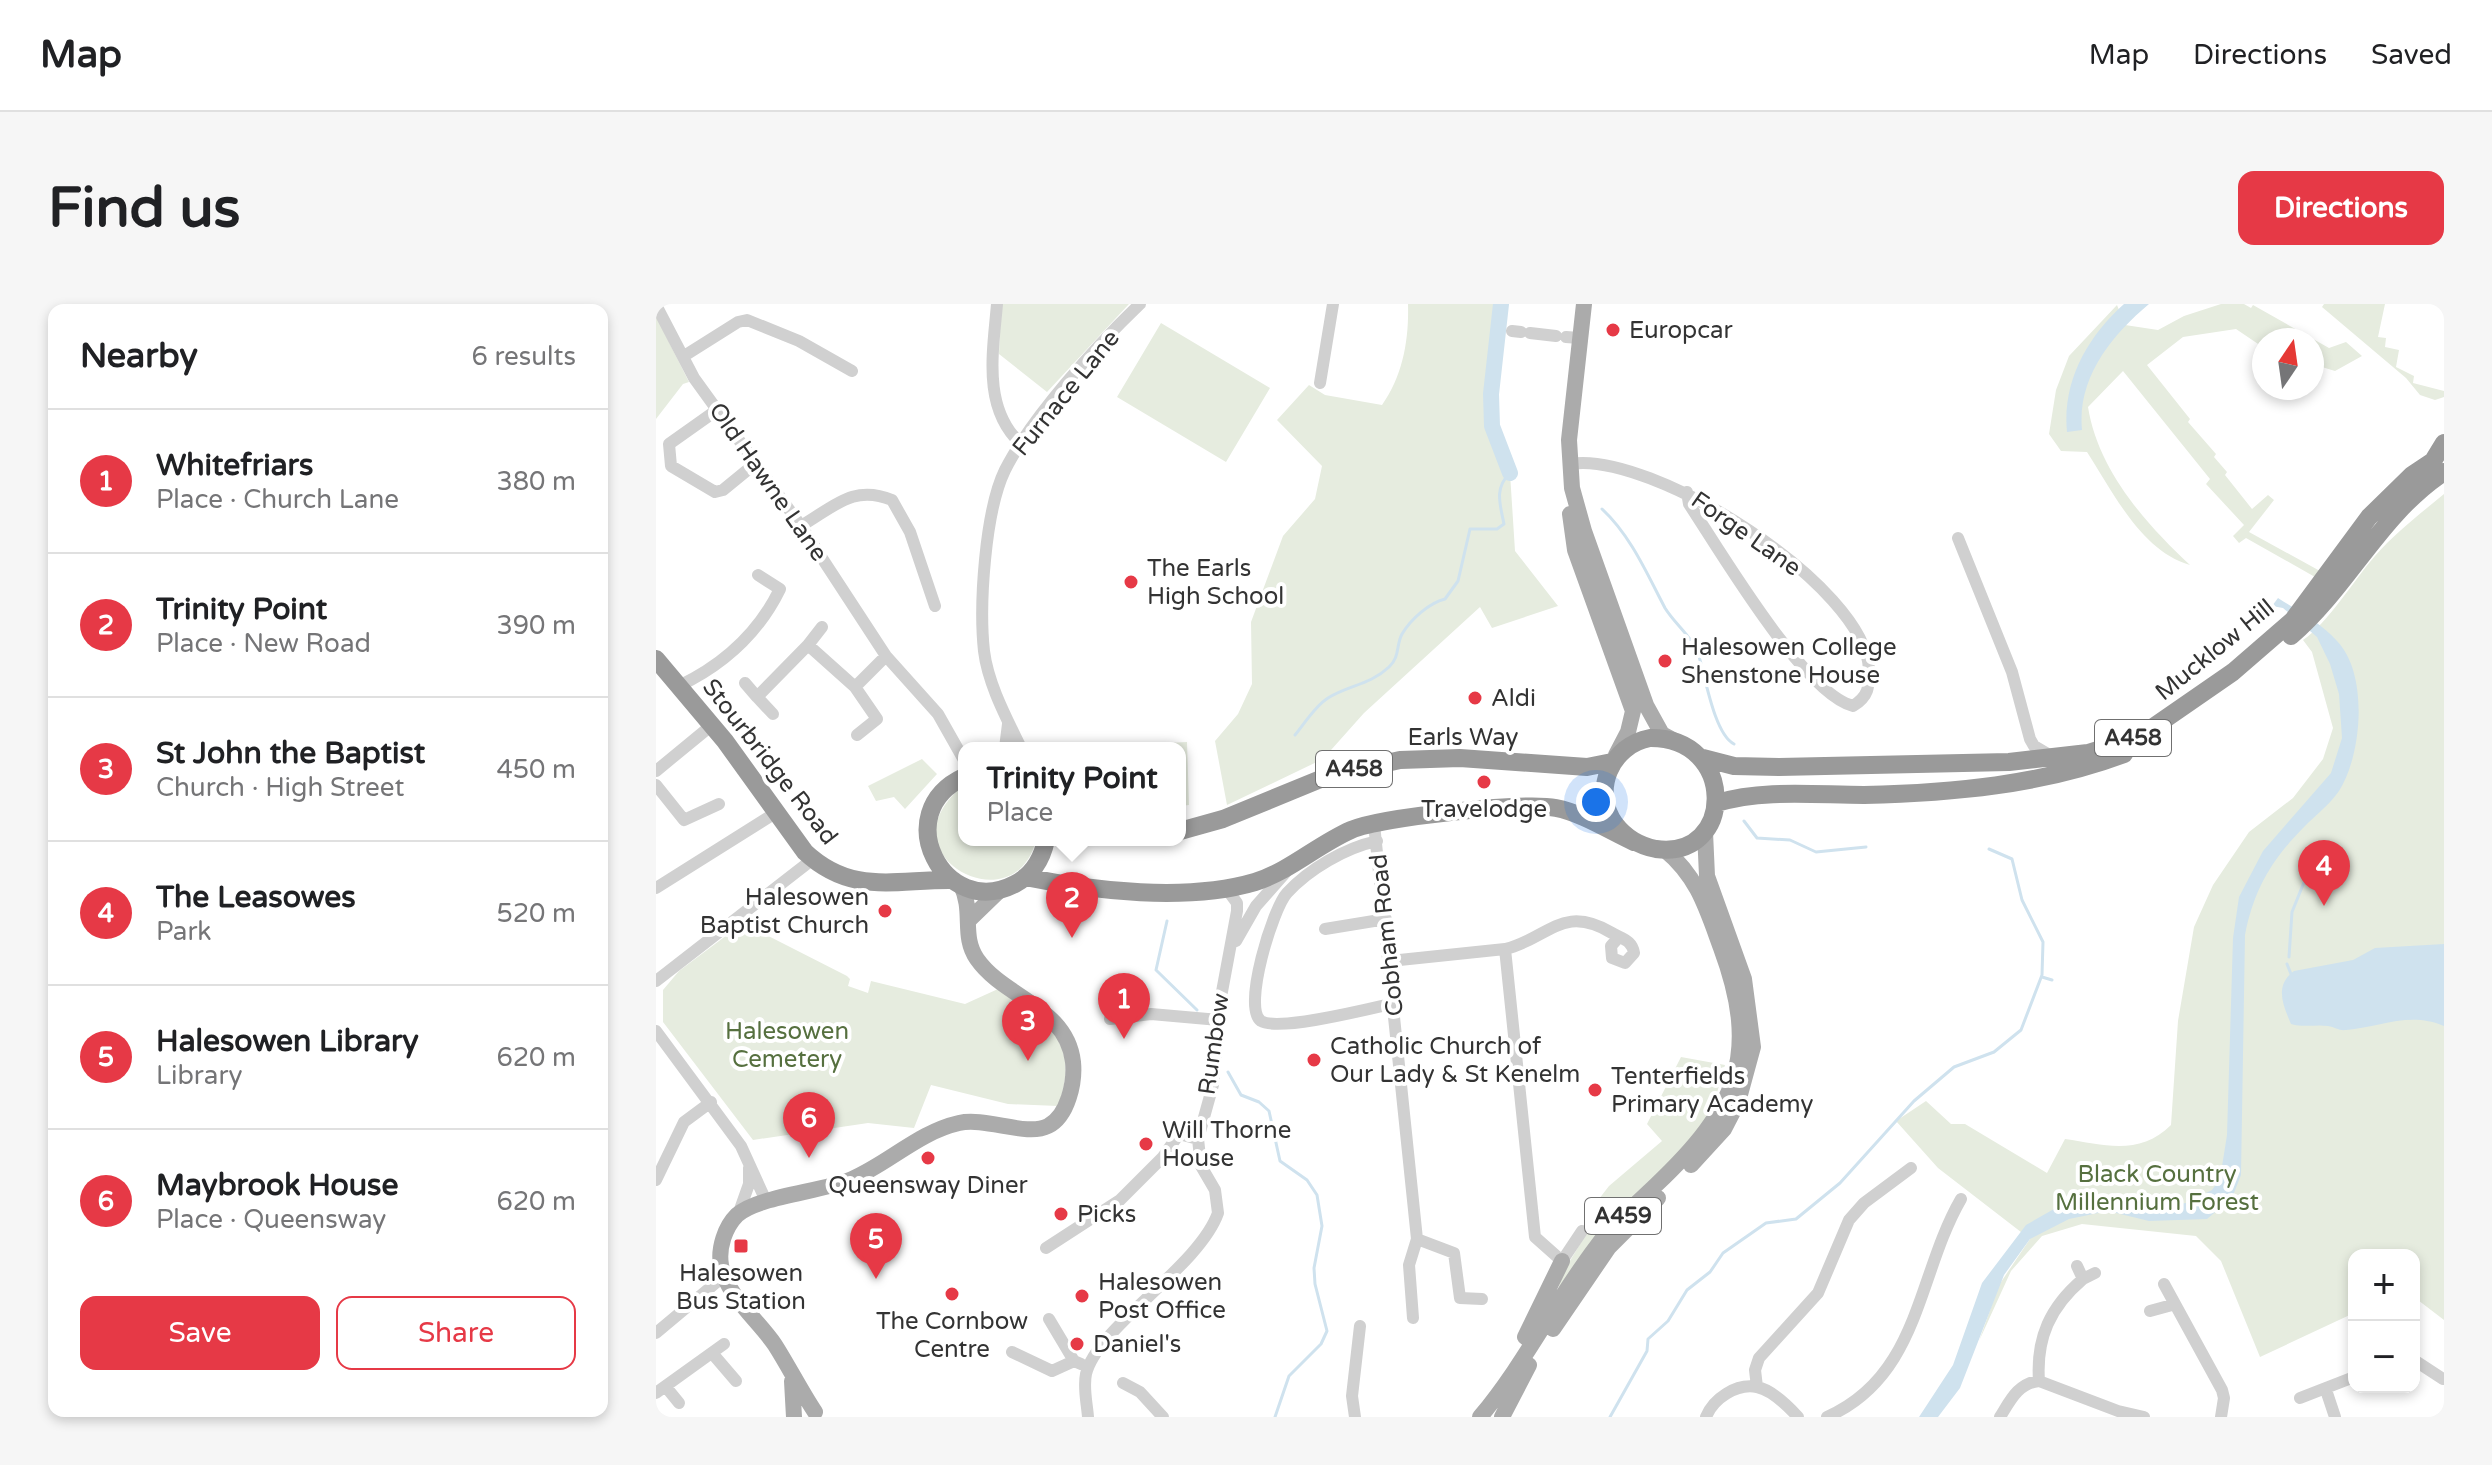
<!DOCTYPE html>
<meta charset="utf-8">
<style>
body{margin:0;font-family:"Varela Round",sans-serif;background:#f6f6f6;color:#202124}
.controls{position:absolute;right:24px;bottom:24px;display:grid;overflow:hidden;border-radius:16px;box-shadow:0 4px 12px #0003}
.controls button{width:72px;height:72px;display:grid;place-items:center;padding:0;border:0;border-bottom:2px solid #e0e0e0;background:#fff;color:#202124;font:40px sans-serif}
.compass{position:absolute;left:1596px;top:24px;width:72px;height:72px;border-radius:50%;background:#fff;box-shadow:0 4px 12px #0003;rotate:13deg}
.you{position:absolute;left:940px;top:498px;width:28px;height:28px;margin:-20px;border:6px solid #fff;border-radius:50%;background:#1a73e8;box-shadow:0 0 0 12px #1a73e833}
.badge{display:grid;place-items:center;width:52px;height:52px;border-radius:50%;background:#e63946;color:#fff;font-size:26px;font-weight:700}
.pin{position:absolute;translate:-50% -66px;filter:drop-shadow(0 2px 4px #0008)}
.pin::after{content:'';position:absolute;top:42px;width:28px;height:24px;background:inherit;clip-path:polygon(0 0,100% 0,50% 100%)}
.popup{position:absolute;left:302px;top:438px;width:228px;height:104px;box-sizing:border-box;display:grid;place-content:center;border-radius:16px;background:#fff;filter:drop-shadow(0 2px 6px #0005);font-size:26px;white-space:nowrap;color:#757577}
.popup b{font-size:30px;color:#202124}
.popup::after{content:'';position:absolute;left:50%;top:100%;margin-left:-16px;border:16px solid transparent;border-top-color:#fff}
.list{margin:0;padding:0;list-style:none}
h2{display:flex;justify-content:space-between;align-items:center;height:104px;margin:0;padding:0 32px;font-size:34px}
h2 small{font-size:26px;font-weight:400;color:#757577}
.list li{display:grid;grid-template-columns:52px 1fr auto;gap:24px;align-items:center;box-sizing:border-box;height:144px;padding:0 32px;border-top:2px solid #e0e0e0}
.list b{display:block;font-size:30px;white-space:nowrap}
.list p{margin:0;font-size:26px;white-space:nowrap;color:#757577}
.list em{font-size:26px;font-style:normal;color:#757577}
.actions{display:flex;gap:16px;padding:24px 32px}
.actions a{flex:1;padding:18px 0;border:2px solid #e63946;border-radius:16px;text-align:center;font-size:28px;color:#e63946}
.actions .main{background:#e63946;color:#fff}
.map{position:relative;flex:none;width:1788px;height:1113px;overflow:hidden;border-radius:16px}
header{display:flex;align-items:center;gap:48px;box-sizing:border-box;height:112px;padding:0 40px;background:#fff;border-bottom:2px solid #e0e0e0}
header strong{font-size:38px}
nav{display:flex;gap:44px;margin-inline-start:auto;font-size:28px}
.intro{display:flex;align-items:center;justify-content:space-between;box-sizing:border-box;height:192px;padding:0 48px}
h1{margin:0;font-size:56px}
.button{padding:20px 36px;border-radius:16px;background:#e63946;color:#fff;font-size:28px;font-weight:700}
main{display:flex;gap:48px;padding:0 48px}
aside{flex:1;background:#fff;border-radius:16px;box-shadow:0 4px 12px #0003}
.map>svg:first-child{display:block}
.green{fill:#e6ecdf}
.water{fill:#cfe2ee}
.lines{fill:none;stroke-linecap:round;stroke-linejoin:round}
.stream{stroke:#cfe2ee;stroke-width:3}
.river{stroke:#cfe2ee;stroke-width:16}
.minor{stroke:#d0d0d0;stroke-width:12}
.major{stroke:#ababab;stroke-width:16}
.highway{stroke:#9a9a9a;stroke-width:18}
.poi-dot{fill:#e63946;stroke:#fff;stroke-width:3}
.labels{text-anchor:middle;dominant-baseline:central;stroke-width:8;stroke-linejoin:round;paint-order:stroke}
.shield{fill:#fff;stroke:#707070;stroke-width:2}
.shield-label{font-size:22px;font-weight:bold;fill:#333}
.poi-label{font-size:24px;fill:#333;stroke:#fff;text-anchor:start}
.street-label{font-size:24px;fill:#333;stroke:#fff}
.park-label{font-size:24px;fill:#56703f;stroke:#fff}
</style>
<header>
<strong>Map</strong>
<nav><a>Map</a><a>Directions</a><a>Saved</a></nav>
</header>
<div class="intro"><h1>Find us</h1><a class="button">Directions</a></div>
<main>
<aside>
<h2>Nearby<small>6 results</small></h2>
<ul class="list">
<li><span class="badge">1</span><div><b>Whitefriars</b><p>Place · Church Lane</p></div><em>380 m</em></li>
<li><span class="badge">2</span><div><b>Trinity Point</b><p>Place · New Road</p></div><em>390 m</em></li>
<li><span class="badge">3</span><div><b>St John the Baptist</b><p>Church · High Street</p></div><em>450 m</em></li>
<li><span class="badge">4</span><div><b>The Leasowes</b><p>Park</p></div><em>520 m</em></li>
<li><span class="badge">5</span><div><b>Halesowen Library</b><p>Library</p></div><em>620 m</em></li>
<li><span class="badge">6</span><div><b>Maybrook House</b><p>Place · Queensway</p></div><em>620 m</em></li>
</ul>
<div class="actions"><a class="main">Save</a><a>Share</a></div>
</aside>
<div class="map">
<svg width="1788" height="1113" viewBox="0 0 1788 1113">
<rect width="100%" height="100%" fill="#fff"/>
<path class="green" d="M345 0H473L391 88 343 50Z
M752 0H850L835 90 836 122 854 169 859 247 902 302 836 324 824 303 708 409 667 455 571 501 559 437 582 410 596 380 595 318 627 232 659 195 666 162 621 116 653 81 669 91 726 101C747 71 753 36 752 0Z
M1565 0H1588L1595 4 1597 1 1673 44 1690 38 1706 52 1679 67 1656 60V36H1608V44L1580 25 1527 33 1491 61 1534 115 1532 118 1560 150 1558 153 1571 168 1569 171 1596 205 1612 191 1618 196 1593 228 1664 267 1659 273 1590 234 1583 239 1577 232 1588 221 1550 180 1554 175 1467 67 1432 103C1442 166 1489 219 1534 261 1485 247 1457 188 1431 148L1405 147 1393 130 1400 86 1413 52 1461 1 1469 21 1502 26 1528 12Z
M1668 0H1729L1722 33 1730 34 1729 43 1743 46 1740 63 1758 72 1757 79 1788 87V93L1779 96 1764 91 1750 74 1666 3Z
M0 12 33 78 27 80 0 115Z
M505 19 614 84 570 158 461 93Z
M1788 190V1016L1758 993V951H1698V1009L1604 1053 1565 957 1540 932 1426 920 1386 932 1355 967 1323 1037 1343 981 1374 935 1282 864 1240 817 1270 797 1295 820H1309L1391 869 1409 835C1449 841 1484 852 1515 821L1522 717 1538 623 1557 581 1593 528 1637 494 1667 455 1677 424 1656 348 1647 336C1671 320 1698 276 1719 252 1740 228 1764 210 1788 190Z
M531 438 533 501 524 502V444H415Z
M266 455 281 470 249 505 238 493 220 497 212 482Z
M308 481V536H380C359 623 222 550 308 481Z
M87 619 191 672 194 675 192 682 212 689 215 677 309 700 342 685C392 716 425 739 402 802L352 800 275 781 258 824 212 819 97 836 7 718V686L23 667Z
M1025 753 1069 761 1054 813 901 990 906 970 932 927 929 913 953 882 1006 837 991 820Z"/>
<path class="water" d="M1468 0H1493C1455 32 1421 74 1426 126L1411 128C1406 78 1431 33 1468 0Z
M1622 294C1642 307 1665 319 1681 337 1713 370 1706 451 1683 487 1674 500 1660 511 1649 522 1616 555 1598 585 1589 631L1585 871 1576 894 1551 915 1493 917 1452 907 1413 915 1374 935 1348 971 1304 1084 1282 1113H1263L1297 1061 1326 979 1370 921 1405 901 1435 895 1467 905 1530 899 1556 886 1564 875 1571 831 1577 634 1583 593 1607 547 1675 469 1686 434 1683 390 1674 360 1661 333 1627 304 1616 302Z
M1788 640V722C1754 707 1724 723 1690 726 1683 727 1679 723 1672 722 1659 720 1649 724 1635 720 1627 701 1618 682 1638 667L1697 656 1719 644Z"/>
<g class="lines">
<path class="stream" d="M946 205C975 232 991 270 1009 304 1018 319 1037 334 1042 349 1049 371 1058 430 1078 440
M639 431C649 419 659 402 672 394 693 381 714 381 733 363 744 353 740 341 746 330 755 315 773 299 789 295L802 277 814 225H841L848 220C844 200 838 184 854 169
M1088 517 1101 534 1134 536 1160 548 1210 543
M511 617 500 666 541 706
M1633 653 1636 608 1655 561
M1631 660 1635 670
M1386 673 1396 676
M572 768 585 791 603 798 613 807 624 857 651 876 661 891 666 922 658 964 659 980 671 1027 665 1040 633 1072 619 1113
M954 1113 991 1047 992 1035 1012 1017 1031 986 1054 968 1067 949 1110 919 1140 915 1184 879 1258 797 1298 763 1338 748 1365 726 1386 671 1387 638 1366 596 1356 555 1333 545"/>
<path class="river" d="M845 0 835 90 836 122 854 169"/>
<path class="minor" d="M341 0C337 48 326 104 365 140
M0 1 38 74 145 222 230 352 282 410 308 456
M856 27 865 28
M874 29 900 32
M910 33 923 34
M28 52 82 18 91 16 143 37 196 67
M664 79 677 0
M61 106 13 140 15 162 59 188 67 186 100 159
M914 160C994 146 1211 282 1213 366 1213 383 1213 392 1197 402 1148 390 1063 245 1033 200L1031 188
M145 222C178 203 197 180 236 196L254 228 279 302
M1302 234 1356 368 1374 435 1378 442 1395 452
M152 341 166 323
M89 379 101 393
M23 382C67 361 102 330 124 285L102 271
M199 383 221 415 201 431
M117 410 101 393 152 341 199 383 230 352
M349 444 352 420
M365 444C351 415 332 380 328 347 323 301 329 207 349 166 375 114 441 41 484 0
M0 467 56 421
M0 481 28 516 63 500
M718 520 761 935
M721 537C689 544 653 565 631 589 617 604 586 704 605 717 623 728 716 704 739 699
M0 584 121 508
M669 625 730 615
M580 637 600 602 630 568
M849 645 879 933 906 957 926 927
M734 657 849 645C892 635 906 599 956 629 966 635 976 636 978 649L969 659 956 654 955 642 963 633
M0 677 157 555
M454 715 495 710 563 716
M0 727 85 842 110 897
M0 876 28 818 55 798
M82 911 93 880V864
M761 935 798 949 804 994 826 995
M390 944 464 896 507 853 523 830 542 835
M1421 962 1427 975 1439 969
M1508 980 1566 1086 1568 1094 1565 1113
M1494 1007 1516 1001
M757 1014 753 961 761 935
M393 1015 418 1057 425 1060
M0 1029 68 972
M356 1048 396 1067 418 1057
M56 1049 80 1077
M1758 1056 1787 1075
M1383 1077C1380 1034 1394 1003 1427 975
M467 1079 484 1088 507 1113
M10 1083 23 1099
M1101 1083 1099 1066 1103 1054 1162 989 1193 916 1208 899 1255 864
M1670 1086 1679 1113
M0 1089 68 1040
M1644 1094 1698 1073
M432 1113C431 1099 427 1084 430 1070 441 1023 543 963 562 909L559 886 545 862 542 835 557 781 565 693 581 607V599L570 584
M699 1113 696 1092 704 1022
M1050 1113C1057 1095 1080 1079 1101 1083 1116 1086 1132 1102 1142 1113
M1171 1113C1264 1072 1261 971 1305 895
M1344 1113C1354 1097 1362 1079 1383 1077L1462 1107 1488 1113"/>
<path class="major" d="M928 0 913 136 916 184 928 227 990 401 1006 430 1019 437
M914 210 919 246 977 407 972 428 960 451
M314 615 344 586
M1035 861 1068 825 1082 798 1097 743 1088 675 1051 572 1049 528
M897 1025 953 943 1002 894
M869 1033 906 957
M136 1077 138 1113
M159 1108C145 1087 133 1063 119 1041 103 1017 70 991 65 961 62 944 69 923 81 911 102 892 166 888 196 875 233 859 263 828 303 819 330 813 371 833 392 822 412 812 419 778 417 758 411 703 348 694 321 655 305 632 318 608 305 581
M824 1113C868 1061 899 997 941 942 958 919 979 901 1000 881 1080 805 1105 752 1065 644 1051 606 1042 573 1009 546
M846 1113 873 1061"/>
<path class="highway" d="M1635 332C1692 283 1724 210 1788 168
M0 355 69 437 149 548C196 592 240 575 297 576
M994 434C1081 433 1080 556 1000 545 984 542 969 533 959 520 935 487 955 441 994 434Z
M1047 454 1078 462 1123 463 1353 458 1432 449 1483 433 1577 368 1637 316 1713 213 1756 171 1777 157 1788 139
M308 473C232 508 288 617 359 580 376 571 386 555 390 536
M1061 499C1107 485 1160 491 1208 491 1296 489 1385 481 1468 450
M524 527 567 515 672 472 744 456 804 454 931 463 956 458
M369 573C438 587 531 598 599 578 634 567 661 541 695 526 725 513 868 498 900 504 926 509 954 527 978 538"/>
</g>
<g class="poi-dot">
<circle cx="957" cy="26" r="8"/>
<circle cx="475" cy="278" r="8"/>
<circle cx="1009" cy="357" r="8"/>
<circle cx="819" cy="394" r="8"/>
<circle cx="828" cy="478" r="8"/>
<circle cx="229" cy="607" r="8"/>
<circle cx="658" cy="756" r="8"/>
<circle cx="939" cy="786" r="8"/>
<circle cx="490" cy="840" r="8"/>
<circle cx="272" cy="854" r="8"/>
<circle cx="405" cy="910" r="8"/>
<rect x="77" y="934" width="16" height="16" rx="4"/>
<circle cx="296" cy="990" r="8"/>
<circle cx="426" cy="992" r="8"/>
<circle cx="421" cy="1040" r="8"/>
</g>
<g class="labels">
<g class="shield">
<rect x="1439" y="416" width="76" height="36" rx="6"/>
<rect x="660" y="447" width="76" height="36" rx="6"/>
<rect x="929" y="894" width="76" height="36" rx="6"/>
</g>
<g class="shield-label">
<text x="1477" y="434">A458</text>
<text x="698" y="465">A458</text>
<text x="967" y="912">A459</text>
</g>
<g class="poi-label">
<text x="973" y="26">Europcar</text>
<text x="491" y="264">The Earls<tspan x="491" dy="28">High School</tspan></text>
<text x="1025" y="343">Halesowen College<tspan x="1025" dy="28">Shenstone House</tspan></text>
<text x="835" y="394">Aldi</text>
<text x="828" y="505" text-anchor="middle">Travelodge</text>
<text x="213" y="593" text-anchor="end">Halesowen<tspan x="213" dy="28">Baptist Church</tspan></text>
<text x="674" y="742">Catholic Church of<tspan x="674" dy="28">Our Lady &amp; St Kenelm</tspan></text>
<text x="955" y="772">Tenterfields<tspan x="955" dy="28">Primary Academy</tspan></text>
<text x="506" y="826">Will Thorne<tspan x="506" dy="28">House</tspan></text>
<text x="272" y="881" text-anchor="middle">Queensway Diner</text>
<text x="421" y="910">Picks</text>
<text x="85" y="969" text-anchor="middle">Halesowen<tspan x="85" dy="28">Bus Station</tspan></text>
<text x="442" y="978">Halesowen<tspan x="442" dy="28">Post Office</tspan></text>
<text x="296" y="1017" text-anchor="middle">The Cornbow<tspan x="296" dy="28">Centre</tspan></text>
<text x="437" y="1040">Daniel's</text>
</g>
<g class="street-label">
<text transform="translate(410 89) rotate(-51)">Furnace Lane</text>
<text transform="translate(112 178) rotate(55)">Old Hawne Lane</text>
<text transform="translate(1090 230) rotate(35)">Forge Lane</text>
<text transform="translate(1559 346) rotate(-39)">Mucklow Hill</text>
<text x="807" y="433">Earls Way</text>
<text transform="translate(114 458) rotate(52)">Stourbridge Road</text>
<text transform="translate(731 631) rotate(-96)">Cobham Road</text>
<text transform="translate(558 740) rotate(-82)">Rumbow</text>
</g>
<g class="park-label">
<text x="131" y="727">Halesowen<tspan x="131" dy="28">Cemetery</tspan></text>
<text x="1501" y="870">Black Country<tspan x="1501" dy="28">Millennium Forest</tspan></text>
</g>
</g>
</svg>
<div class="controls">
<button>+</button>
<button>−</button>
</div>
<svg class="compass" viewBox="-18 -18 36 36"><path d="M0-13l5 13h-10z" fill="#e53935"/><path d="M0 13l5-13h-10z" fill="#757577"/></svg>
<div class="you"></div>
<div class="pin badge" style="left:468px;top:735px">1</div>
<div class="pin badge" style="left:416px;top:634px">2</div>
<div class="popup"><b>Trinity Point</b>Place</div>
<div class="pin badge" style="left:372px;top:757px">3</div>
<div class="pin badge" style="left:1668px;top:602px">4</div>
<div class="pin badge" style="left:220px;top:975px">5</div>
<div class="pin badge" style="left:153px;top:854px">6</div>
</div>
</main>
